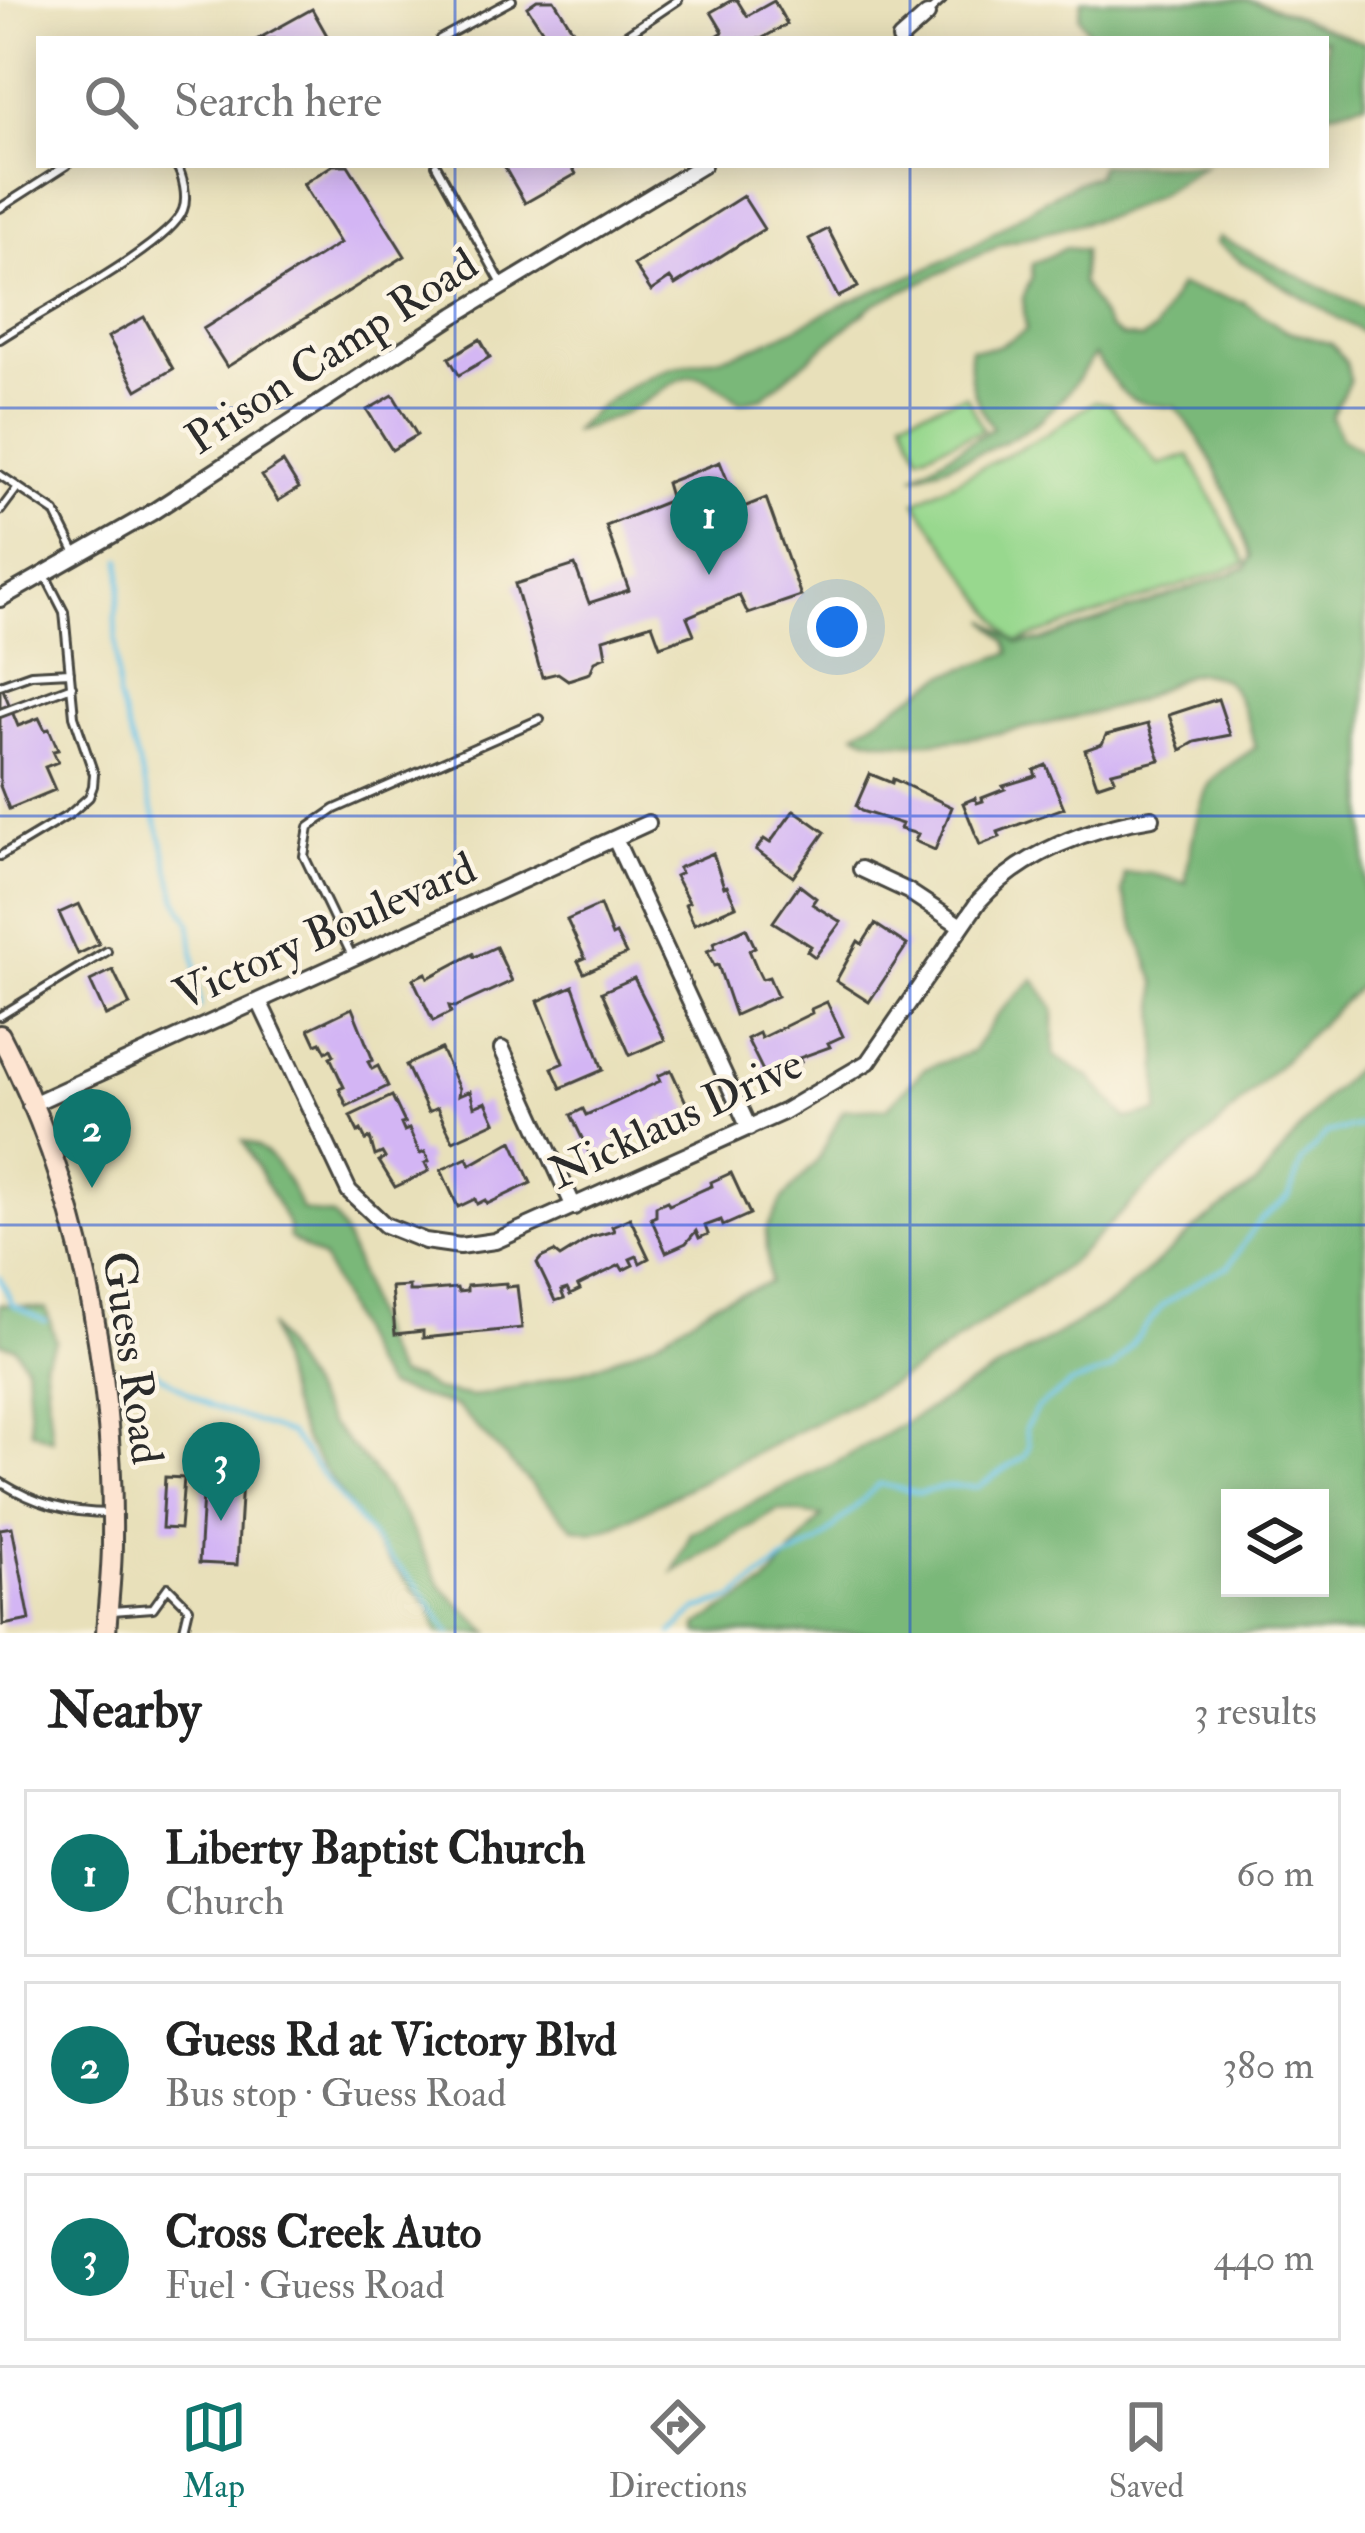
<!DOCTYPE html>
<meta charset="utf-8">
<style>
body{margin:0;font-family:"IM FELL Double Pica",serif;background:#f2f2f2;color:#222}
.controls{position:absolute;right:36px;bottom:36px;display:grid;overflow:hidden;border-radius:0px;box-shadow:0 6px 30px #0003}
.controls button{width:108px;height:108px;display:grid;place-items:center;padding:0;border:0;border-bottom:3px solid #e0e0e0;background:#fff;color:#222;font:60px sans-serif}
.you{position:absolute;left:837px;top:627px;width:42px;height:42px;margin:-30px;border:9px solid #fff;border-radius:50%;background:#1a73e8;box-shadow:0 0 0 18px #1a73e833}
.badge{display:grid;place-items:center;width:78px;height:78px;border-radius:50%;background:#0f766e;color:#fff;font-size:39px;font-weight:700}
.pin{position:absolute;translate:-50% -99px;filter:drop-shadow(0 3px 6px #0008)}
.pin::after{content:'';position:absolute;top:63px;width:42px;height:36px;background:inherit;clip-path:polygon(0 0,100% 0,50% 100%)}
.list{margin:0;padding:0;list-style:none}
h2{display:flex;justify-content:space-between;align-items:center;height:156px;margin:0;padding:0 48px;font-size:51px}
h2 small{font-size:39px;font-weight:400;color:#767676}
.list li{display:grid;grid-template-columns:78px 1fr auto;gap:36px;align-items:center;box-sizing:border-box;height:168px;margin:0 24px 24px;padding:0 24px;border:3px solid #e0e0e0;border-radius:0px}
.list b{display:block;font-size:45px;white-space:nowrap}
.list p{margin:0;font-size:39px;white-space:nowrap;color:#767676}
.list em{font-size:39px;font-style:normal;color:#767676}
.icon{flex:none;width:66px;height:66px;fill:none;stroke:currentColor;stroke-width:2;stroke-linecap:round;stroke-linejoin:round}
.map{position:relative;flex:none;width:1365px;height:1633px;overflow:hidden}
.search{position:absolute;background:#fff;box-shadow:0 6px 30px #0003;left:36px;right:36px;top:36px;height:132px;display:flex;align-items:center;gap:30px;box-sizing:border-box;padding:0 42px;border-radius:0px;color:#767676;font-size:45px}
.sheet{height:732px;background:#fff}
nav{display:flex;justify-content:space-around;align-items:center;box-sizing:border-box;height:168px;border-top:3px solid #e0e0e0;background:#fff;font-size:33px;color:#767676}
nav a{display:grid;justify-items:center;gap:6px}
nav .on{color:#0f766e}
.map>svg:first-child{display:block}
.green{fill:#98d88e;stroke:#62825c;stroke-width:3}
.forest{fill:#7ab879;stroke:#527252;stroke-width:3;fill-rule:evenodd}
.lines{fill:none;stroke-linecap:round;stroke-linejoin:round}
.stream{stroke:#6ac3e7;stroke-width:4.5}
.building{fill:#d3b5f4}
.lane-casing{stroke:#474640;stroke-width:12}
.street-casing{stroke:#474640;stroke-width:20}
.secondary-casing{stroke:#474640;stroke-width:24}
.lane{stroke:#fff;stroke-width:6}
.street{stroke:#fff;stroke-width:14}
.secondary{stroke:#fde4d1;stroke-width:18}
.grid{fill:none;stroke:#1d4ed8;stroke-width:3;stroke-opacity:0.55}
.labels{text-anchor:middle;dominant-baseline:central;stroke-width:9;stroke-linejoin:round;paint-order:stroke}
.street-label{font-size:45px;fill:#2b2b2b;stroke:#fcf5e5}
</style>
<div class="map">
<svg width="1365" height="1633" viewBox="0 0 1365 1633">
<rect width="100%" height="100%" fill="#fcf5e5"/>
<filter id="ink" filterUnits="userSpaceOnUse"><feTurbulence type="fractalNoise" baseFrequency=".00833" numOctaves="2"/><feDisplacementMap in="SourceGraphic" scale="24" xChannelSelector="R" yChannelSelector="G"/><feConvolveMatrix kernelMatrix="1 2 1 2 8 2 1 2 1" color-interpolation-filters="sRGB"/></filter>
<filter id="wash" filterUnits="userSpaceOnUse"><feTurbulence type="fractalNoise" baseFrequency=".004" numOctaves="4" result="noise"/><feDisplacementMap in="SourceGraphic" scale="48" xChannelSelector="R" yChannelSelector="G"/><feGaussianBlur stdDeviation="2.7" result="paint"/><feColorMatrix in="noise" values="0 0 0 0 0 0 0 0 0 0 0 0 0 0 0 0 0 1.4 0 .05"/><feComposite in="paint" operator="in"/></filter>
<g filter="url(#wash)">
<rect width="100%" height="100%" fill="#e8e0ba"/>
<path class="green" d="M966 395 983 430 919 455 903 417Z
M1095 401 1110 404 1159 465 1189 455 1246 563 1015 643 915 502 1045 435Z"/>
<path class="forest" d="M1082 0H1248C1289 9 1325 31 1365 43V102L1326 113V39H1093L1079 17Z
M1100 165H1204L1158 195 1117 214 1005 243 874 304 763 397 740 402C686 357 686 379 634 408 615 419 592 425 572 433 597 404 635 380 672 368 695 361 720 359 743 351 776 340 804 323 835 308 877 288 921 275 961 252 1008 227 1047 192 1097 175Z
M1219 237 1365 309V334L1241 261 1216 242Z
M1066 248 1084 250 1081 282 1109 328 1121 336 1142 339 1155 330 1179 286 1243 302 1284 330 1332 344 1346 362 1350 380 1331 417 1341 438 1365 453V980L1210 1133 1159 1176 1069 1264 909 1374 614 1526 591 1532 573 1528 457 1407 387 1387 371 1366 323 1259 289 1238V1226L243 1141C273 1147 290 1184 302 1210L333 1216C366 1264 365 1327 398 1376L417 1379 434 1390 472 1397 542 1382 594 1367 657 1340 719 1300 769 1283 766 1230 783 1199 819 1159 843 1110 887 1108 924 1069 972 1052 1000 1012 1034 979 1054 1009V1056L1089 1077 1127 1119 1159 1112 1156 983 1122 892 1125 874 1148 873 1186 883C1187 862 1199 798 1211 782 1222 768 1242 758 1256 747 1249 727 1241 693 1224 680 1218 676 1204 673 1197 673 1172 677 1153 696 1129 703 1078 718 897 763 856 732L945 675 1010 653 1006 641 987 620 1018 643 1042 641 1246 568 1251 557C1232 504 1213 450 1175 407 1119 403 1125 394 1094 355 1058 412 1030 435 966 458 949 464 931 472 913 476L993 428C976 406 966 376 971 348 993 352 1008 342 1026 330L1023 298 1032 277V264Z
M1365 1059V1633H698V1625L765 1585 822 1516 778 1510 674 1572 691 1533 839 1461 1113 1302 1198 1226 1257 1183 1323 1101ZM1230 1498H1320V1588H1230Z
M0 1304 46 1309 56 1341 44 1361 52 1440 31 1431 26 1366 15 1347 0 1343Z
M269 1325 330 1424 370 1467 405 1517 442 1588 490 1633H438L429 1607 380 1551 305 1441 289 1403Z"/>
<g class="lines">
<path class="stream" d="M121 559V586L115 618 118 698 162 840 177 900 190 922 200 1007
M0 1277 12 1304 45 1321
M153 1370 210 1406 290 1434 385 1554 416 1584 450 1633
M672 1633 698 1609 732 1599 782 1561 818 1543 879 1484 919 1493 949 1486 978 1487 1025 1456 1029 1446 1025 1429 1037 1408 1071 1384 1111 1370 1163 1305 1205 1277 1229 1266 1258 1222 1289 1197 1302 1161 1327 1133 1365 1125"/>
</g>
<g id="blocks">
<path class="building" d="M537 0H554L576 35 570 39H548L527 7Z
M732 0H737L747 16 774 1 787 24 761 39H712L723 32 711 12Z
M312 9 329 39H258Z
M333 165H348L405 256 227 367 203 329 340 243 303 184Z
M510 165H571L576 174 525 203 505 168Z
M743 196 764 229 675 285 670 278 651 291 634 265Z
M828 229 858 287 838 297 809 239Z
M144 317 173 369 137 390 108 337Z
M480 339 490 357 459 375 449 358Z
M393 395 417 435 392 450 367 410Z
M283 462 299 488 278 501 262 476Z
M720 462 739 509 766 498 801 596 748 614 739 595 687 617 694 634 660 646 652 624 603 639 606 656 595 661 590 673 568 680 558 673 542 677 515 584 575 565 589 603 629 590 606 526 671 500 666 483Z
M0 682 18 726 39 718 45 730 49 729 58 750 53 751 58 762 45 767 55 790 9 809 0 786Z
M1218 699 1230 735 1195 742 1181 750 1169 715Z
M1148 724 1160 760 1112 772 1115 779 1097 785 1085 750 1102 744 1106 735Z
M1046 765 1064 808 998 832 1000 837 980 845 963 803 975 798 977 803 983 801 982 798 1005 789 1003 786 1036 776 1034 770Z
M870 774 892 783 893 779 952 807 935 850 915 841 918 834 900 829 902 824 861 811 856 806Z
M794 810 825 832 793 877 756 850 764 839 770 843Z
M713 853 724 887 727 886 736 906 694 924 685 904 689 902 675 876 681 873 678 868Z
M799 885 816 898 812 904 841 922 815 957 807 951 811 946 773 922Z
M79 904 99 944 78 954 59 913Z
M600 905 612 936 616 934 626 954 584 973 578 961 585 958 567 920Z
M875 924 907 945 869 1002 836 981 858 941 862 944Z
M746 928 755 947 749 950 759 973 762 979 769 977 777 996 735 1015 718 965 714 966 707 951 715 948 713 943Z
M496 947 512 981 455 1007 449 1006 451 1012 433 1021 413 979 426 973 428 978 473 954 474 957Z
M113 970 130 1005 106 1016 90 981Z
M634 978 665 1040 630 1055 602 992Z
M573 986 603 1070 561 1088 552 1068 563 1063 538 1001Z
M827 1002 843 1036 828 1043 830 1047 799 1058 801 1062 784 1066 786 1070 767 1079 747 1039 759 1033 761 1038 812 1013 811 1009Z
M352 1008 373 1060 368 1062 372 1069 378 1066 388 1086 347 1106 339 1089 344 1087 330 1057 334 1055 331 1049 326 1052 321 1042 316 1044 309 1029Z
M441 1049 459 1089 458 1096 470 1091 474 1107 486 1102 495 1122 453 1141 437 1108 428 1112 406 1065Z
M671 1070 690 1111 669 1121 666 1115 656 1126 608 1144 610 1148 591 1157 571 1115 583 1109 586 1115 614 1103 660 1081 658 1076Z
M392 1096 405 1123 401 1124 404 1131 409 1129 420 1154 425 1152 429 1161 425 1163 429 1171 395 1187 379 1161 385 1158 382 1153 375 1156 370 1138 366 1140 361 1130 358 1132 350 1116Z
M512 1141 531 1183 487 1204 485 1200 477 1204 475 1199 458 1207 441 1170 467 1158 470 1165Z
M731 1173 750 1214 723 1226 721 1220 705 1226 708 1234 699 1238 696 1231 686 1243 666 1252 651 1218 656 1216V1206L667 1201 669 1205 707 1188 712 1186 711 1182Z
M630 1218 649 1258 640 1263 637 1256 630 1259 633 1265 623 1270 620 1265 578 1286 580 1290 570 1295 567 1289 561 1291 564 1298 555 1301 537 1263 541 1258 554 1252 560 1257 592 1237 614 1231 612 1226Z
M506 1283V1287L517 1286 522 1328 423 1338V1331L395 1334 391 1287 409 1286V1291H421L457 1288 458 1292 467 1291V1286Z
M165 1477 184 1478 180 1529 162 1528Z
M204 1477 242 1480 237 1565 199 1563Z
M12 1527 30 1620 3 1625 0 1529Z"/>
</g>
</g>
<g filter="url(#ink)">
<use href="#blocks" fill-opacity="0" stroke="#474640" stroke-width="3"/>
<g class="lines">
<defs>
<path id="lane" d="M929 12 942 0
M440 39 512 0
M620 39 678 0
M436 165 501 282
M0 208 67 165
M0 339C37 314 171 245 183 210 188 198 183 175 176 165
M0 475 55 512 76 554
M0 511 18 487
M0 685 31 674 70 672
M0 713 72 686
M0 856 70 814 89 797 93 786 94 774 74 716 64 612 45 575
M352 956 304 856 309 827 335 809 540 719
M0 1016 107 951
M0 1482C36 1504 67 1513 110 1513
M112 1611 153 1608 168 1587 189 1608 183 1633"/>
<path id="street" d="M900 39 927 15
M0 599 151 513 455 315 703 165
M615 839 749 1128
M861 869 908 891 961 926
M259 1001 349 1191 385 1225 425 1241 460 1246 495 1241 783 1112 868 1062 979 901C1022 853 1090 827 1152 818
M502 1049 574 1207
M30 1105 648 823"/>
<path id="secondary" d="M0 1035C81 1188 114 1370 112 1541 112 1572 108 1603 106 1633"/>
</defs>
<use href="#lane" class="lane-casing"/>
<use href="#street" class="street-casing"/>
<use href="#secondary" class="secondary-casing"/>
<use href="#lane" class="lane"/>
<use href="#street" class="street"/>
<use href="#secondary" class="secondary"/>
</g>
</g>
<path class="grid" d="M455 0V39M910 0V39M455 165V1633M910 165V1633M0 408H1365M0 816H1365M0 1225H1365"/>
<g class="labels">
<g class="street-label">
<text transform="translate(332 352) rotate(-33)">Prison Camp Road</text>
<text transform="translate(325 932) rotate(-24)">Victory Boulevard</text>
<text transform="translate(676 1119) rotate(-25)">Nicklaus Drive</text>
<text transform="translate(132 1358) rotate(82)">Guess Road</text>
</g>
</g>
</svg>
<div class="controls">
<button><svg class="icon" aria-label="layers" viewBox="0 0 24 24"><path d="M12 4l9 5-9 5-9-5zM3 14l9 5 9-5"/></svg></button>
</div>
<div class="you"></div>
<div class="pin badge" style="left:709px;top:575px">1</div>
<div class="pin badge" style="left:92px;top:1188px">2</div>
<div class="pin badge" style="left:221px;top:1521px">3</div>
<div class="search"><svg class="icon" aria-label="search" viewBox="0 0 24 24"><circle cx="10" cy="10" r="6"/><path d="M15 15l6 6"/></svg>Search here</div>
</div>
<section class="sheet">
<h2>Nearby<small>3 results</small></h2>
<ul class="list">
<li><span class="badge">1</span><div><b>Liberty Baptist Church</b><p>Church</p></div><em>60 m</em></li>
<li><span class="badge">2</span><div><b>Guess Rd at Victory Blvd</b><p>Bus stop · Guess Road</p></div><em>380 m</em></li>
<li><span class="badge">3</span><div><b>Cross Creek Auto</b><p>Fuel · Guess Road</p></div><em>440 m</em></li>
</ul>
</section>
<nav>
<a class="on"><svg class="icon" aria-label="map" viewBox="0 0 24 24"><path d="M3 6l6-2 6 2 6-2v14l-6 2-6-2-6 2zM9 4v14M15 6v14"/></svg>Map</a>
<a><svg class="icon" aria-label="directions" viewBox="0 0 24 24"><path d="M12 3l9 9-9 9-9-9zM9 14v-3h6M13 9l2 2-2 2"/></svg>Directions</a>
<a><svg class="icon" aria-label="saved" viewBox="0 0 24 24"><path d="M7 4h10v16l-5-4-5 4z"/></svg>Saved</a>
</nav>
